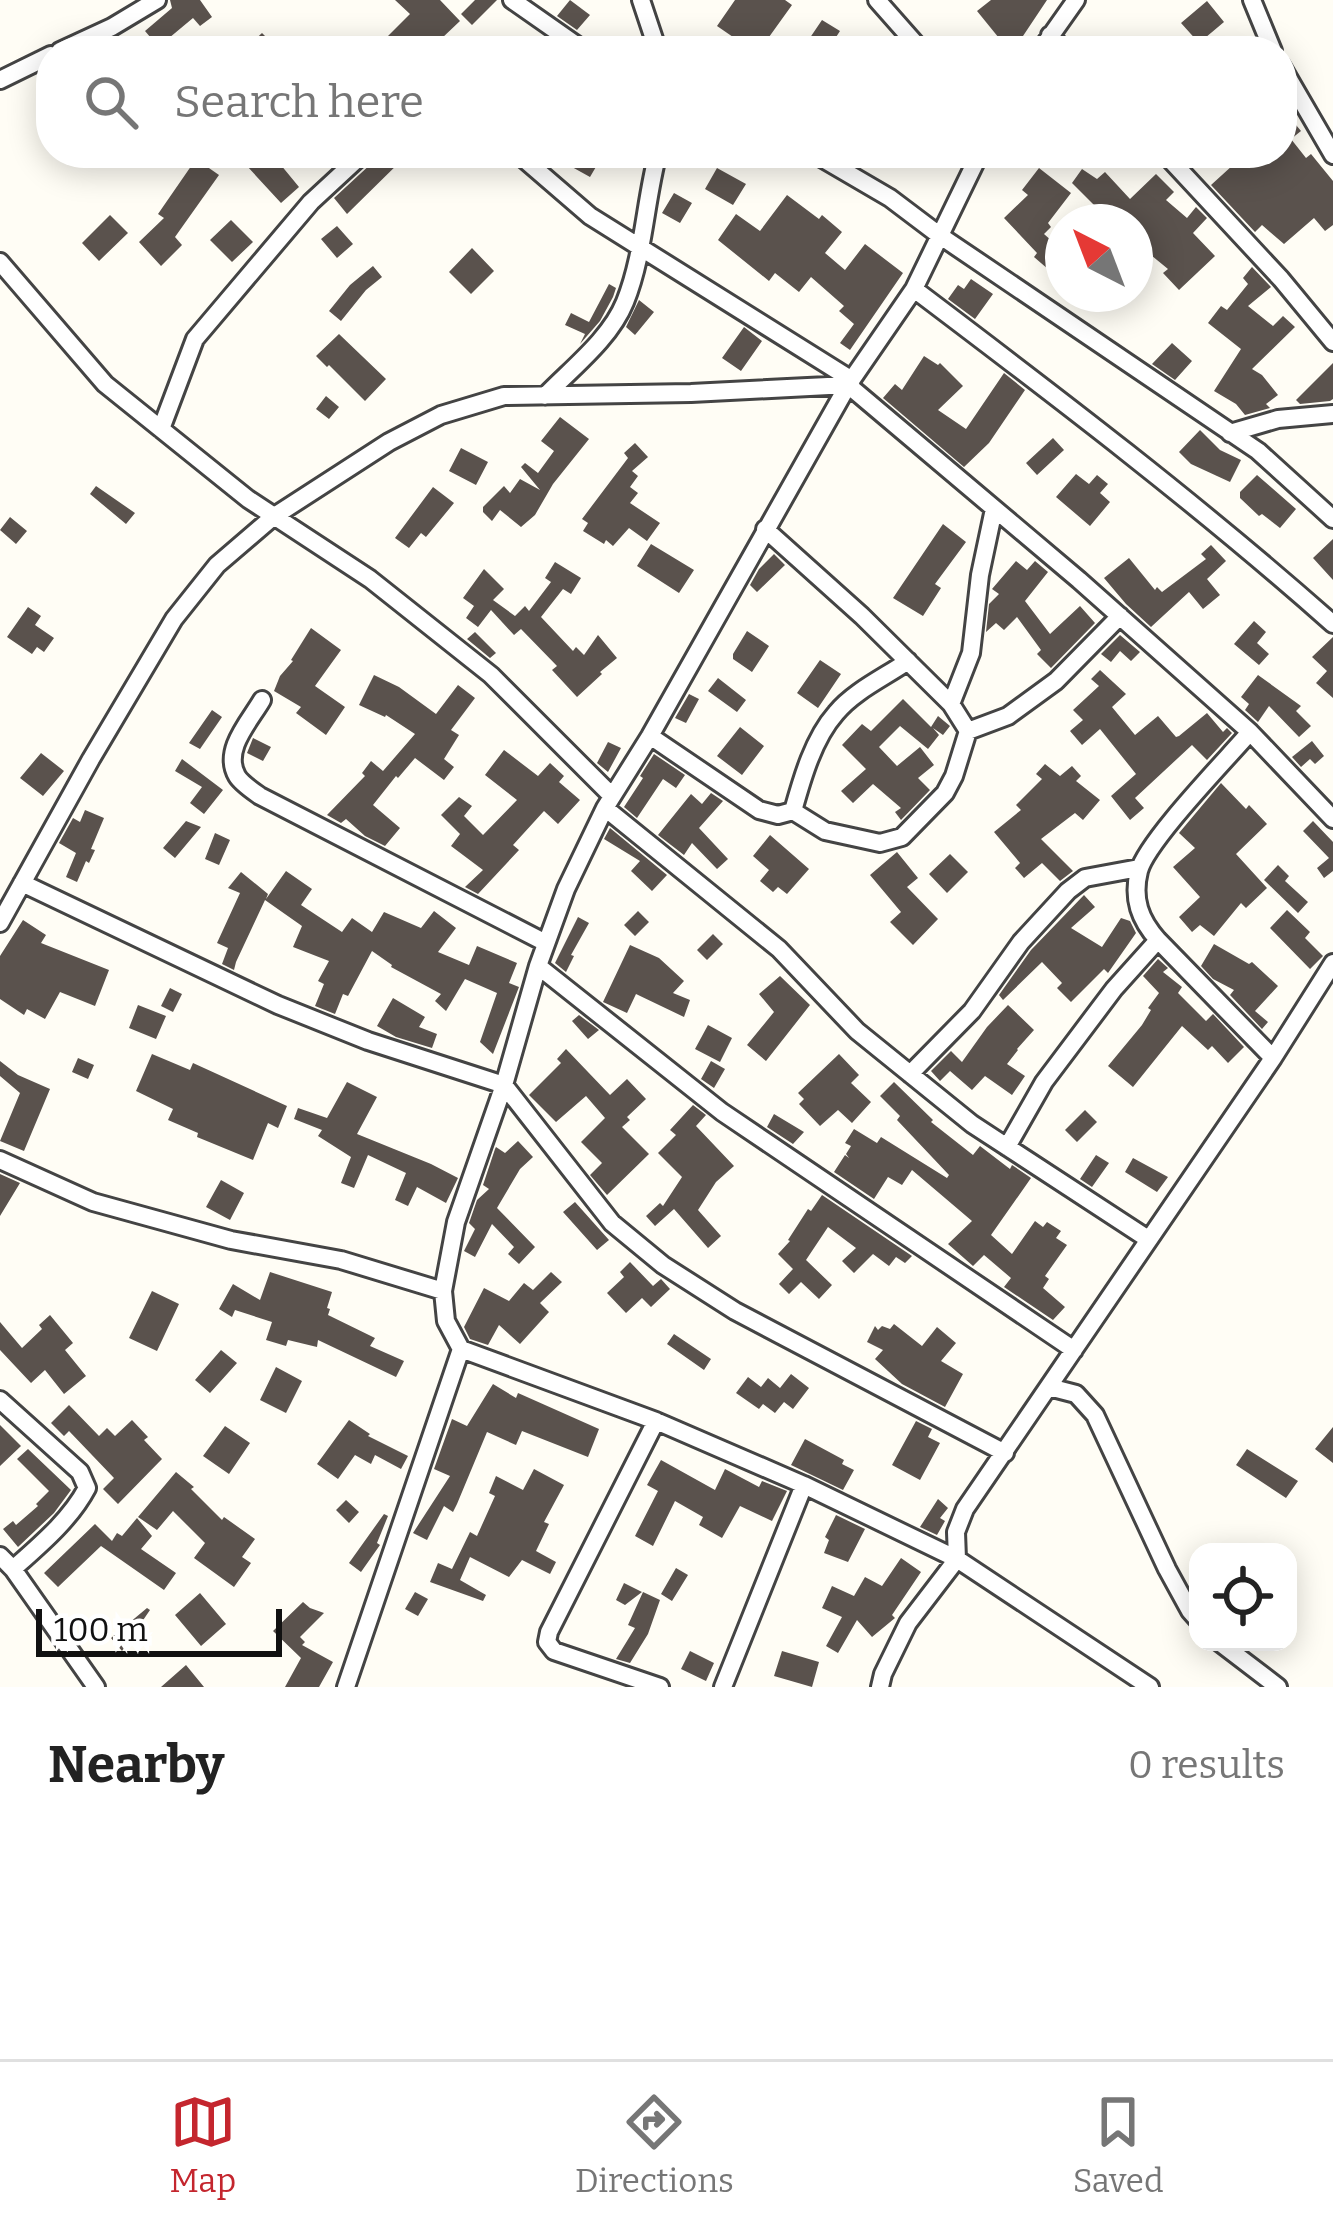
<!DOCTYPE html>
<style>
body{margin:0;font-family:Bitter,serif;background:#f6f6f6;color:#222}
.controls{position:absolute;right:36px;bottom:36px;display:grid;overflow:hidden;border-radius:24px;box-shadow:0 6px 30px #0003}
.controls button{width:108px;height:108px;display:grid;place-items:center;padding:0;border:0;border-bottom:3px solid #e0e0e0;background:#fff;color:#222;font:60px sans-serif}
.compass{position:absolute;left:1045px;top:204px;width:108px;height:108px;border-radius:50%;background:#fff;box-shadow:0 6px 30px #0003;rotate:318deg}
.scale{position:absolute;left:36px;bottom:30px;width:246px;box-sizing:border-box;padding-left:12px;border:6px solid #111;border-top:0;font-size:33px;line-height:42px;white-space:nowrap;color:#111;-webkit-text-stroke:9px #fff;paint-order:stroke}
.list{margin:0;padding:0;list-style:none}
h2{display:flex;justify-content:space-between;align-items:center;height:156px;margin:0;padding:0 48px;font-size:51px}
h2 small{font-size:39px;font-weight:400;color:#767676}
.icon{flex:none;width:66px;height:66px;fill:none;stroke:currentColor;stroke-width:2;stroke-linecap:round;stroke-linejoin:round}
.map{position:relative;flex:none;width:1333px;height:1687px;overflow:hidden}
.search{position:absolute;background:#fff;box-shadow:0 6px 30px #0003;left:36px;right:36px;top:36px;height:132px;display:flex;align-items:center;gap:30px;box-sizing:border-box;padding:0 42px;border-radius:48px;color:#767676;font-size:45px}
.sheet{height:372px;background:#fff}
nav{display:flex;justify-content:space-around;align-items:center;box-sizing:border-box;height:168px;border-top:3px solid #e0e0e0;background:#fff;font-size:33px;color:#767676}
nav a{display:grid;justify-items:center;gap:6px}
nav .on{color:#c4262e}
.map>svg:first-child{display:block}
.building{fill:#5a524d}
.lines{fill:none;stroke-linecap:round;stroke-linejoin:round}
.street-casing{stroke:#444;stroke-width:22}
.street{stroke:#fff;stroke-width:16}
</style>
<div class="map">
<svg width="1333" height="1687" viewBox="0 0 1333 1687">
<rect width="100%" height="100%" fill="#fffdf5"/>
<path class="building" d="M170 0H200L212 17 200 26 193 18 169 38 179 51H162L145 31 172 8Z
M395 0H440L460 21 441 39 453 51H398L386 38 410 14Z
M475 0H497L472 25 461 14Z
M570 0 590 15 577 30 557 16Z
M735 0H785L792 5 759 51H725L733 37 717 26Z
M991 0H1047L1013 51H996L1003 43 977 11Z
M1207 1 1224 22 1199 43 1181 23Z
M822 20 840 31 827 51H801Z
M262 33 280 51H243Z
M1282 108 1301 131 1291 139 1306 158 1311 154 1333 181V225L1325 231 1314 218 1284 244 1262 225 1255 232 1211 185 1233 165 1223 153H1282Z
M235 153H271L299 187 281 203Z
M376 153H409L347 214 334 198 373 162Z
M569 153H587L600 160 590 177 563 162Z
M196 159 219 175 175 237 182 245 161 266 139 242 164 218 158 214Z
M717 168 746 184 733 205 705 189Z
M1039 168 1071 193 1048 223 1051 227 1044 234 1063 251V282L1034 257 1037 253 1004 218 1028 195 1022 190Z
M1082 169 1097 179 1105 172 1130 199 1156 174 1174 192 1166 200 1187 218 1196 207 1207 218 1193 233 1215 256 1179 290 1163 273 1168 269 1135 242V222H1111L1072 183Z
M674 193 692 203 680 223 662 213Z
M787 195 819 219 822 215 842 232 825 253 845 270 865 244 903 273 850 350 840 343 854 324 839 311 844 306 811 277 799 292 775 273 769 281 718 240 736 214 760 231Z
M110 215 128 233 99 261 82 243Z
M231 220 253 242 232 262 210 240Z
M337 226 353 244 337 258 321 239Z
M472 248 494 271 471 294 449 272Z
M373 266 382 277 366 290 341 321 329 311 350 285Z
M1252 267 1271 287 1248 306 1273 326 1283 316 1295 327 1252 369 1262 375 1278 395 1266 404 1270 408 1245 415 1236 404 1214 391 1241 349 1208 323 1221 306 1227 310 1248 284 1243 278Z
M971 279 993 294 975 319 948 299 958 285 964 289Z
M609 284 616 288 613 297 600 321 580 344 585 334 565 325 571 313 589 322Z
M639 300 654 312 635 335 626 327Z
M744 327 762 341 741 371 722 358Z
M339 334 386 379 365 401 329 365 327 367 316 356Z
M1172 343 1192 361 1175 380 1152 364Z
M924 356 938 365 940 363 963 386 938 410 966 429 1004 373 1025 390 989 443 964 467 883 398 895 384 902 390Z
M1333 363V399L1330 401 1300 404 1296 400Z
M326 396 339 407 329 419 316 409Z
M560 417 589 439 553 484 535 515 521 527 500 510 492 521 483 512V507L504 486 510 493 520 479 540 490 521 467 525 463 538 473 554 451 541 441Z
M1200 430 1220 450 1241 460 1230 482 1191 464 1179 452Z
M1053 438 1064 450 1037 475 1026 463Z
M635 443 648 457 632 471 638 476 630 487 638 493 630 503 660 523 647 541 629 528 613 546 606 540 604 544 583 531 588 523 582 519 628 458 624 453Z
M461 448 488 462 476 485 449 471Z
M1076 474 1089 484 1097 475 1108 484 1100 493 1110 502 1090 526 1056 497Z
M1257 475 1296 509 1280 528 1262 514 1259 516 1240 498V492Z
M96 486 135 513 126 524 90 494Z
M433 487 454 503 426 537 421 533 409 548 395 538Z
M10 517 27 531 16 544 0 530Z
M943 524 966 542 935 584 941 588 923 616 893 598Z
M1333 539V580L1313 558Z
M651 544 694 570 679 593 637 566Z
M1211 545 1226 561 1207 579 1220 595 1203 609 1189 592 1151 627 1126 604 1104 578 1129 558 1155 590 1157 587 1162 592 1206 559 1201 554Z
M774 554 785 565 757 592 750 585 759 569Z
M1016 561 1027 570 1035 561 1048 572 1025 601 1050 634 1080 606 1095 623 1051 668 1037 654 1041 650 1017 617 1004 630 996 623 986 632 989 604 999 594 992 589Z
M555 562 581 578 571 594 563 589 541 617 573 651 576 647 584 655 598 635 617 658 600 672 602 674 577 697 552 670 557 666 521 629 514 635 491 610 478 627 466 618 474 606 463 598 484 569 504 589 493 600 515 616 525 606 529 611 551 582 545 578Z
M28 607 41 616 35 625 54 638 44 652 37 647 32 654 7 637Z
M1254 621 1266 632 1257 643 1269 654 1259 665 1234 644Z
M311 628 341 650 315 686 345 707 326 735 296 713 301 707 274 691 280 676 293 661 291 660Z
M747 631 769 646 752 672 733 659V654Z
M475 632 496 653 490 658 467 639Z
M1120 635 1140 652 1131 661 1120 651 1111 662 1101 654Z
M1333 637V698L1316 683 1327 671 1312 657Z
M820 660 841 674 818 708 797 693Z
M1100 670 1126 694 1112 707 1135 735 1158 716 1176 737 1179 736 1207 713 1223 732 1227 728 1232 733 1207 760 1192 745 1135 798 1144 808 1130 820 1111 796 1136 774 1100 729 1082 745 1070 731 1083 720 1073 710 1099 686 1091 679Z
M374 675 399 687 436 714 458 685 475 698 451 730 459 735 444 759 454 767 444 780 415 758 398 778 396 776 373 805 400 828 385 846 365 836 346 819 341 823 327 815 365 776 362 773 371 761 383 771 415 734 386 715 385 717 359 705Z
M1258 675 1301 706 1296 711 1311 726 1299 737 1269 706 1258 722 1245 710 1249 704 1241 697Z
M718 678 746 700 737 712 708 691Z
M689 694 699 699 686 723 675 718Z
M903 699 931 727 938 716 950 726 943 735 933 728 939 735 928 749 900 726 879 747 897 766 920 747 934 765 918 778 930 790 901 820 895 812 901 808 873 784 853 803 841 791 866 769 842 745 862 724 871 731Z
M212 710 222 717 200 749 189 743Z
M740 727 764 746 742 775 717 756Z
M253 738 271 747 263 761 247 753Z
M1312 741 1324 756 1315 764 1310 759 1301 767 1292 757Z
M608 742 621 748 608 772 597 763Z
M504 750 538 776 550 763 564 776 559 782 580 800 558 824 544 811 513 845 519 850 478 894 465 887 483 870 451 846 460 834 441 815 459 797 472 806 464 816 483 835 517 800 485 775Z
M41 753 64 771 43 796 20 778Z
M654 754 685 775 676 788 663 779 637 818 624 807 643 778 640 776Z
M182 759 223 790 204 814 190 803 202 787 175 771Z
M1045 764 1060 776 1072 766 1081 776 1076 781 1100 800 1083 820 1075 813 1041 839 1073 871 1060 881 1042 863 1024 878 1015 868 1020 863 994 832 1021 810 1016 805 1042 779 1036 774Z
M1221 783 1246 809 1249 805 1267 824 1236 854 1267 888 1246 908 1241 903 1214 936 1200 925 1192 932 1179 917 1200 897 1173 867 1195 848 1179 833Z
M711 793 723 801 699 828 728 859 717 869 692 843 684 855 658 835 691 794 702 804Z
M85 810 104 818 91 849 95 850 89 863 86 861 77 882 66 877 76 853 59 843 73 818 80 822Z
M186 821 201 827 175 858 163 848Z
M1313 821 1333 842V871L1324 878 1317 868 1329 858 1303 831Z
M610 828 667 875 652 891 631 871 640 861 604 839Z
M215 833 230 840 219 865 205 859Z
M770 835 809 869 787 894 778 887 773 892 760 881 769 870 753 856Z
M897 852 918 878 907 887 938 919 913 945 890 922 901 912 870 875Z
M950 854 968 872 947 893 929 874Z
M1278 865 1289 876 1285 881 1308 902 1298 913 1264 880Z
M286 871 312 889 301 905 342 932 352 918 372 932 384 912 421 928 434 911 456 928 438 952 469 965 477 946 517 963 509 983 519 987 493 1054 480 1042 497 993 465 979 446 1011 435 1001 441 994 391 967 392 965 372 951 348 996 343 994 335 1014 315 1006 324 984 318 981 329 961 293 947 302 926 265 900 236 962 234 970 222 964 228 948 217 943 240 893 228 888 241 872 268 894 266 899Z
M1084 895 1095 907 1071 928 1102 947 1121 918 1130 921 1136 933 1108 973 1104 969 1071 1002 1057 988 1062 983 1042 962 1003 1000 999 995 1031 950Z
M1287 910 1310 932 1305 938 1323 956 1310 969 1270 928Z
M638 911 649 922 635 936 624 925Z
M578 917 589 923 571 955 574 956 566 972 555 963Z
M23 920 46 935 41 943 109 970 95 1006 60 992 45 1019 27 1009 24 1015 0 999V956Z
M713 934 723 944 707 960 697 950Z
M1214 944 1249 964 1252 962 1278 986 1255 1011 1268 1022 1262 1029 1230 995 1234 990 1213 979 1201 966Z
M630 945 659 958 684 981 673 993 690 1000 684 1017 636 994 627 1013 603 1002Z
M1158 959 1168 968 1163 972 1182 987 1178 993 1206 1021 1213 1014 1244 1047 1228 1063 1212 1046 1208 1050 1182 1026 1133 1087 1108 1066 1142 1025 1151 1010 1148 1008 1159 993 1143 976Z
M780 976 810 1005 766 1061 747 1045 774 1012 759 994Z
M170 988 182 994 173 1012 161 1006Z
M393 998 425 1017 419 1027 437 1034 432 1048 396 1037 377 1026Z
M138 1005 166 1016 156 1039 129 1028Z
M1008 1005 1034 1030 1017 1049 1018 1050 1007 1064 1025 1076 1012 1095 985 1076 972 1090 950 1071 940 1081 931 1071 951 1051 962 1062 987 1027Z
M579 1015 599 1030 588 1039 572 1021Z
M708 1025 732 1038 720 1062 695 1049Z
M566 1049 610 1095 627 1079 646 1099 627 1117 630 1120 622 1127 649 1154 607 1195 590 1175 602 1163 581 1142 605 1118 586 1096 556 1122 529 1095 561 1063 557 1059Z
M152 1054 190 1070 193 1063 287 1106 278 1128 268 1123 253 1160 197 1137 198 1133 168 1120 173 1109 136 1091Z
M839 1054 859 1075 851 1083 871 1102 852 1123 838 1110 820 1126 799 1104 804 1099 798 1093Z
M78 1058 94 1065 88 1079 72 1072Z
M0 1061 18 1075 50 1089 24 1151 0 1141 20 1093 0 1076Z
M711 1061 725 1069 714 1088 701 1079Z
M347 1082 377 1097 357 1134 431 1164 458 1178 446 1203 417 1187 408 1206 395 1200 406 1173 368 1155 354 1188 341 1183 351 1157 318 1136 322 1130 294 1119 298 1108 327 1118Z
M894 1082 933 1120 931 1122 973 1155 980 1146 1010 1169 1012 1165 1031 1178 991 1235 1012 1254 1035 1221 1043 1227 1047 1222 1061 1231 1056 1238 1067 1245 1045 1276 1049 1279 1043 1288 1065 1307 1053 1320 1004 1287 1011 1278 984 1255 973 1266 948 1244 972 1221 912 1170 902 1185 888 1177 874 1199 834 1172 845 1155 849 1158 846 1154 851 1146 845 1143 854 1129 877 1143 881 1137 947 1178 949 1175 897 1120 900 1116 880 1096Z
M693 1105 706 1115 696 1126 734 1166 716 1182 698 1210 721 1236 708 1248 674 1209 655 1226 646 1216 660 1203 663 1206 682 1177 658 1153 676 1135 670 1130Z
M1085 1110 1097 1122 1077 1142 1065 1130Z
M774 1114 804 1132 793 1144 767 1127Z
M518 1141 533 1157 520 1169 497 1208 535 1247 519 1264 508 1254 514 1247 492 1224 475 1257 464 1251 475 1229 469 1223 477 1200 489 1189 483 1185 495 1149 496 1147 505 1153Z
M1096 1155 1109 1163 1092 1187 1080 1179Z
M1133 1158 1168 1177 1157 1192 1125 1172Z
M0 1174 20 1183 0 1216Z
M221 1180 244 1193 230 1220 206 1207Z
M822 1195 912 1256 905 1263 896 1257 889 1266 873 1254 854 1273 842 1261 856 1248 828 1227 806 1260 832 1285 819 1299 801 1282 789 1294 779 1284 793 1269 778 1254 790 1241 788 1240 808 1209 811 1211Z
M575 1202 609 1240 597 1250 563 1212Z
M630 1262 653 1286 661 1279 670 1289 651 1307 642 1298 626 1313 607 1293 624 1277 620 1272Z
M270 1272 332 1292 327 1308 330 1309 328 1315 375 1338 370 1346 404 1361 396 1377 318 1340 317 1347 288 1340 286 1346 266 1340 272 1322 235 1310 232 1317 219 1309 233 1284 260 1300Z
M551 1272 562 1282 540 1303 549 1312 520 1344 499 1325 488 1345 470 1339 464 1327 484 1288 509 1301 524 1283 533 1290Z
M152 1291 179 1304 157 1351 129 1338Z
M50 1315 73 1343 65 1350 86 1376 64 1394 45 1370 31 1383 0 1350V1322L22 1348 42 1329 39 1325Z
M894 1324 922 1346 937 1327 956 1343 941 1361 963 1374 945 1407 902 1384 875 1359 883 1350 867 1342 875 1326 878 1330 882 1326 890 1329Z
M674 1334 711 1359 704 1370 667 1344Z
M221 1350 237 1363 210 1393 195 1380Z
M276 1367 302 1381 286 1413 260 1400Z
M791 1374 809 1388 793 1409 784 1402 775 1413 763 1404 759 1409 736 1393 748 1377 761 1387 768 1378 780 1388Z
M493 1384 516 1398 518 1393 599 1429 588 1457 522 1431 516 1445 487 1432 457 1504 453 1512 444 1506 427 1540 413 1533 450 1476 434 1469 452 1419 467 1426Z
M69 1405 99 1436 107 1428 115 1436 132 1420 148 1437 144 1440 162 1459 118 1504 103 1489 114 1478 69 1431 64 1436 51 1423Z
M349 1420 370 1434 368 1436 408 1456 401 1469 375 1455 371 1464 355 1455 338 1479 317 1464Z
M916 1421 932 1429 928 1437 940 1443 920 1480 892 1465Z
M0 1425 21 1446 0 1466Z
M225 1426 250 1443 229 1474 203 1456Z
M1333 1427V1463L1315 1449Z
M805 1439 844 1460 842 1464 854 1470 843 1490 791 1465Z
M28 1449 71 1490 54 1513 18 1547 3 1529 13 1521 16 1525 38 1506 36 1504 49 1491 17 1459Z
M1247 1449 1298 1481 1286 1498 1236 1465Z
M661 1460 715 1490 725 1469 759 1487 762 1481 787 1491 772 1521 740 1506 722 1538 699 1525 703 1517 675 1501 653 1546 635 1536 658 1491 647 1485Z
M534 1469 564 1485 544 1522 549 1524 536 1551 556 1562 550 1574 522 1560 509 1577 470 1557 460 1580 486 1595 483 1601 430 1582 438 1563 452 1569 470 1532 477 1536 495 1496 489 1493 496 1476 523 1490Z
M176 1472 194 1487 191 1489 222 1520 224 1517 255 1539 242 1557 251 1563 234 1587 194 1558 205 1543 173 1511 157 1530 138 1517Z
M938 1499 948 1508 940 1518 945 1521 937 1535 920 1527Z
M346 1500 359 1512 349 1523 336 1510Z
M384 1514 388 1516 377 1543 380 1545 361 1572 349 1563Z
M836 1515 865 1529 848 1562 824 1553 829 1540 825 1537Z
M137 1518 152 1536 141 1549 176 1573 164 1590 101 1546 58 1587 44 1573 95 1524 112 1541 117 1533 122 1536Z
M901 1558 921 1572 892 1615 895 1618 872 1637 857 1620 838 1653 826 1646 842 1617 822 1608 832 1586 854 1596 865 1577 882 1586Z
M676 1568 688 1575 672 1601 661 1594Z
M624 1583 642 1592 625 1605 616 1600Z
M415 1592 428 1599 418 1616 405 1609Z
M643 1592 660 1600 648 1634 630 1663 616 1659 635 1628 628 1625Z
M200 1593 226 1624 201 1646 175 1615Z
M303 1602 310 1608 324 1613 300 1637 305 1642 302 1645 333 1662 319 1687H285L301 1658 273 1631Z
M147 1608 150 1610 122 1651 111 1638Z
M690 1651 714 1663 706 1681 681 1669Z
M782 1651 819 1662 812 1687 774 1676Z
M186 1665 204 1687H161Z"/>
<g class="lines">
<defs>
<path id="street" d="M512 0 585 51
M641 0 658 51
M877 0 922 51
M1252 0 1273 51
M1050 35 1065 51
M60 51 112 27 157 0
M1040 51 1076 0
M1282 67 1333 155
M0 80 51 55
M517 153 590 216 852 380
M813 153 890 198 939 235 1258 451 1333 519
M1164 153 1281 279 1333 342
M0 262 105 384 248 499 370 579 491 675 612 796
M914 289C1057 397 1199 505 1333 624
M545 396C572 368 610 339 625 302 644 255 645 201 658 153
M161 429 195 339 311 202 364 153
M1230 433 1278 419 1333 414
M262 700C250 721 222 750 237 776 241 783 253 791 260 796L546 943
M951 704 971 653 980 575 994 509
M968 731 1008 716 1056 681 1120 616
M1250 732C1226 760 1147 841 1139 871 1132 899 1140 920 1158 940L1273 1058
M650 736 759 810 778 815 793 811 825 831 880 843 902 837 945 793 954 776 968 731 951 704 862 616 765 529
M605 808 779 949 857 1031 972 1124 1148 1239
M793 811C802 779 813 739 836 713 854 691 885 677 908 661
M22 883 278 1005 368 1041 504 1085 612 1223 663 1265 735 1311 1005 1453
M0 923 91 759 174 619 217 565 273 517 389 442 441 415 504 396 691 393 848 385 1079 580 1250 732 1333 819
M538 966 722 1112 1074 1350
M910 1074 972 1011 1021 942 1068 891 1085 878 1139 868
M1007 1147 1044 1082 1114 989 1158 940
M0 1160 93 1202 231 1240 341 1260 443 1291
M461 1349 656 1421 804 1485 957 1559 1150 1687
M1049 1387 1076 1394 1095 1415 1167 1569 1190 1611 1198 1620
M0 1400 80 1472 87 1488C70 1520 40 1545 13 1569
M656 1421 549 1632 547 1642 554 1651 660 1687
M0 1556 13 1569 96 1687
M1219 1642 1278 1687
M346 1687 461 1349 446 1321 443 1291 456 1222 504 1085 538 966 566 889 605 808 650 736 848 385 914 289 980 153
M723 1687 804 1485
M880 1687 883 1674 908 1623 957 1559 956 1532 965 1509 1273 1058 1333 963"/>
</defs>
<use href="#street" class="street-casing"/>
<use href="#street" class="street"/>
</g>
</svg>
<div class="controls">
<button><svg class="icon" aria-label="locate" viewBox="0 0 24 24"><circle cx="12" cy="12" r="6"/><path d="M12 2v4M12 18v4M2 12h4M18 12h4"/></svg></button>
</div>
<svg class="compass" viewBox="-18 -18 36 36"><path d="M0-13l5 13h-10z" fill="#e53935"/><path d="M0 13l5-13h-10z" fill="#767676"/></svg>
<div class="scale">100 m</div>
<div class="search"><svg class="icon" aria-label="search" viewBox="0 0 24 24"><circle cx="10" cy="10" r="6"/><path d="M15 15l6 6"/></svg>Search here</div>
</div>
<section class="sheet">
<h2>Nearby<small>0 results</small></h2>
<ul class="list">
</ul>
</section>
<nav>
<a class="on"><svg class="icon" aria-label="map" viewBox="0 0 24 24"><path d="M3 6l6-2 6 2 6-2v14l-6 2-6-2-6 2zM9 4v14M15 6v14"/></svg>Map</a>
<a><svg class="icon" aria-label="directions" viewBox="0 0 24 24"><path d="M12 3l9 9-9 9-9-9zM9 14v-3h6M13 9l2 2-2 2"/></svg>Directions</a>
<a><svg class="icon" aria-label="saved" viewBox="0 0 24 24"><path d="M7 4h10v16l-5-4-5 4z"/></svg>Saved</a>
</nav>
